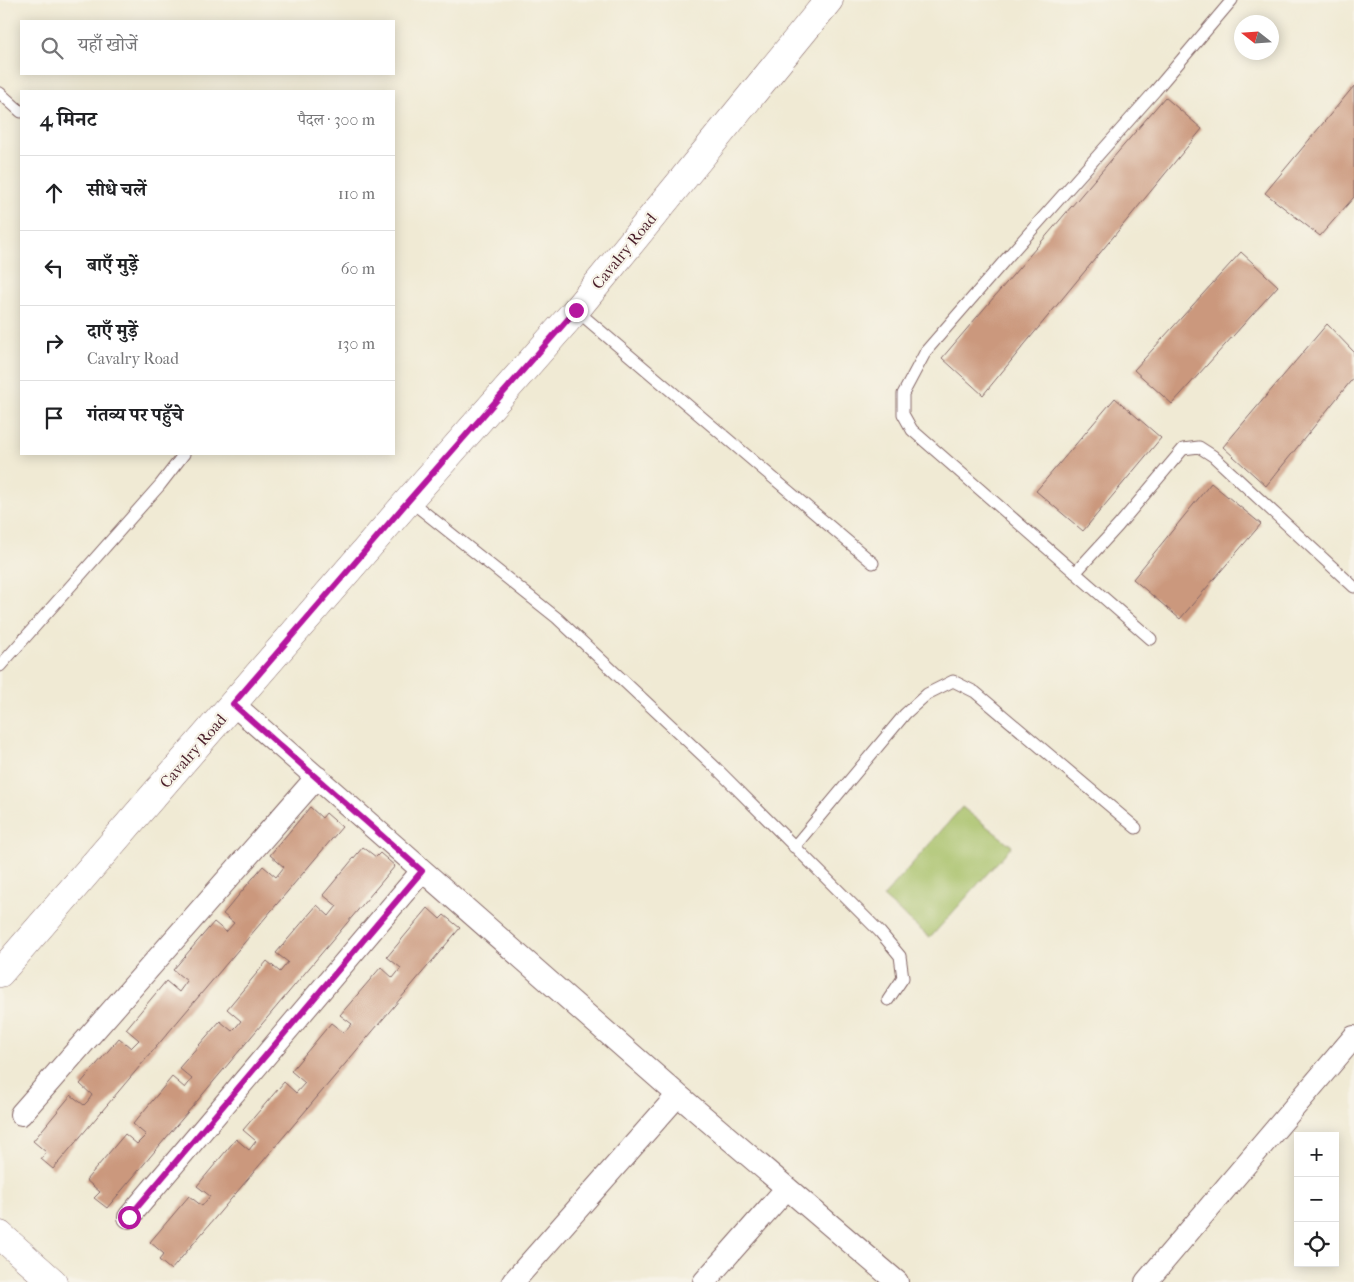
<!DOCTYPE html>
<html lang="hi">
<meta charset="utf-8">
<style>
body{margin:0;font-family:"IM FELL French Canon","Noto Serif Devanagari",serif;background:#f6f6f6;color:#202124}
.controls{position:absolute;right:15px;bottom:15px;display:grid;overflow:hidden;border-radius:0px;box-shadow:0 2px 12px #0003}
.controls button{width:45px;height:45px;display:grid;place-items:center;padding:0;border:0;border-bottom:1px solid #e0e0e0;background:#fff;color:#202124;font:25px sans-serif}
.compass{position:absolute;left:1234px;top:15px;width:45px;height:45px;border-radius:50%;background:#fff;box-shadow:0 2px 12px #0003;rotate:287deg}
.stop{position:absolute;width:15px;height:15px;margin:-11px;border:4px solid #b5179e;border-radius:50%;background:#fff}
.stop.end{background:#b5179e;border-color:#fff;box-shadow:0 1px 5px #0008}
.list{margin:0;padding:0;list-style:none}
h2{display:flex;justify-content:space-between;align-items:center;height:65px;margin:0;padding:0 20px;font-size:21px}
h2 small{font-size:16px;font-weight:400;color:#757577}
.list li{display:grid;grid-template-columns:32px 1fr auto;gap:15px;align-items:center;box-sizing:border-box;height:75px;padding:0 20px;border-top:1px solid #e0e0e0}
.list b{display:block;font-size:19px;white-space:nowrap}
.list p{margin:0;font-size:16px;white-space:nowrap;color:#757577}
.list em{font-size:16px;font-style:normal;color:#757577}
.icon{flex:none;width:28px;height:28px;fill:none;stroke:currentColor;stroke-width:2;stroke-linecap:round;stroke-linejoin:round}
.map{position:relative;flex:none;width:1354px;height:1282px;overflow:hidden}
.search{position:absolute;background:#fff;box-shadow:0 2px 12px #0003;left:20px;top:20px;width:375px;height:55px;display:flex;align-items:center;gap:12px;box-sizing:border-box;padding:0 18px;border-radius:0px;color:#757577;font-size:19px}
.panel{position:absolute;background:#fff;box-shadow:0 2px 12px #0003;left:20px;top:90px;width:375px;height:365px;border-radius:0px}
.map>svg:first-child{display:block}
.park{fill:#a5bf65;stroke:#786f48}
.building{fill:#cb987d}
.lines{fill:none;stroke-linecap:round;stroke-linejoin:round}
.service-casing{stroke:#846666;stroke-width:13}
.minor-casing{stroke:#846666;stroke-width:24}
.tertiary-casing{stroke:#846666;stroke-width:29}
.service{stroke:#fff;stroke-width:11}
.minor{stroke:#fff;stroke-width:22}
.tertiary{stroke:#fff;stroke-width:28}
.route{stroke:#b5179e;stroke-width:6}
.labels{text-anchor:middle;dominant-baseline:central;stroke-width:4.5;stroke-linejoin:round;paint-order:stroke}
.street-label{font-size:16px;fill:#4a1f2b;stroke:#f7f3e8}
</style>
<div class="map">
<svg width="1354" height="1282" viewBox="0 0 1354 1282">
<rect width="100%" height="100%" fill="#f7f3e8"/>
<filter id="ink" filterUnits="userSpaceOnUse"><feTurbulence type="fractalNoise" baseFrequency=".02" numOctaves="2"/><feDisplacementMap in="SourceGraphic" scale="10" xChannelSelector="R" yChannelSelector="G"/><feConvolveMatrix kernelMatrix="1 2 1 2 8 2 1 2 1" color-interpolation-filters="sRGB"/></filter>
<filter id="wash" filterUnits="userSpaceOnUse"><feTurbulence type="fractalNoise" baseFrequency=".0096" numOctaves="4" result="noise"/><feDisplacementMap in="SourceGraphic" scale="20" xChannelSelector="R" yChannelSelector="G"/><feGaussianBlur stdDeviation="1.12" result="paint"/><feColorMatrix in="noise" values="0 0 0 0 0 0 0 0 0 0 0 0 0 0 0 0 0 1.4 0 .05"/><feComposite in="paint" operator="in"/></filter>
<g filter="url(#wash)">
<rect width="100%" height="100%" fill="#f0ead4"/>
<path class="park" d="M962 807 1012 846 930 938 883 897Z"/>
<g id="blocks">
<path class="building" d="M1354 86V197L1320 236 1265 193Z
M1165 97 1202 129 983 395 942 358Z
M1241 252 1278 286 1172 404 1134 370Z
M1327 324 1354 352V377L1266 486 1223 447Z
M1115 398 1161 438 1083 531 1036 491Z
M1211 483 1261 524 1180 619 1133 579Z
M310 807 322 818 326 813 342 827 53 1169 41 1159 46 1152 33 1141 71 1095 84 1105 88 1101 92 1095 80 1084 119 1038 131 1048 139 1040 126 1029 166 981 179 992 187 981 173 970 214 922 226 932 234 923 223 914 263 866 276 877 284 867 270 855Z
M363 847 376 857 380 853 395 866 107 1208 94 1198 100 1192 86 1180 125 1134 137 1144 146 1135 133 1124 172 1077 185 1088 192 1079 179 1068 220 1021 232 1031 237 1026 241 1021 227 1009 267 961 280 972 288 962 276 953 317 905 329 916 337 906 323 895Z
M428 908 440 919 444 915 460 928 171 1270 159 1260 164 1254 150 1242 189 1196 202 1206 210 1196 197 1186 236 1139 249 1150 256 1141 243 1130 284 1082 296 1093 305 1083 291 1071 331 1023 344 1033 352 1024 340 1015 381 967 393 978 401 968 387 957Z"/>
</g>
</g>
<g filter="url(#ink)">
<use href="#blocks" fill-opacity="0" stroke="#846666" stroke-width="1"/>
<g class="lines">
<defs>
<path id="service" d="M0 93 21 112
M576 310 873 563
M409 500 557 618 716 768 880 932 900 956 903 978 888 1000
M1075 573 1118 526 1183 449 1199 447 1213 456 1354 587
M1151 639 912 430 903 414V394L926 351 1006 259 1155 91 1232 0
M0 666 160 485 184 454
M794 847 905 714 927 694 953 681 975 692 1136 828"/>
<path id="minor" d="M233 704 678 1095 897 1282
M21 1114 317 777
M129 1217 422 871
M513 1282 678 1095
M704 1282 787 1188
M1146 1282 1354 1037"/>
<path id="tertiary" d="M0 973 409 500 576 310 829 0
M0 1235 53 1282"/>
</defs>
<use href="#service" class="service-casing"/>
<use href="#minor" class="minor-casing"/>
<use href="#tertiary" class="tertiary-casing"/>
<use href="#service" class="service"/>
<use href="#minor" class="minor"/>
<use href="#tertiary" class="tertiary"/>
</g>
</g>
<g class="lines" filter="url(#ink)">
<path class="route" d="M129 1217 422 871 233 704 409 500 576 310"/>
</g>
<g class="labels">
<g class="street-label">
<text transform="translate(624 251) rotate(-51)">Cavalry Road</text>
<text transform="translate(193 751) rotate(-49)">Cavalry Road</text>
</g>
</g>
</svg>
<div class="controls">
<button>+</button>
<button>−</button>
<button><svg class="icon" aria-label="locate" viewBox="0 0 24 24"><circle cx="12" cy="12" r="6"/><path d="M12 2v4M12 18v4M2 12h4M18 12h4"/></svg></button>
</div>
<svg class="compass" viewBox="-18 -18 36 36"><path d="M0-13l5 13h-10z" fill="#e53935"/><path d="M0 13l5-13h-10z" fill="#757577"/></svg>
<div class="stop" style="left:129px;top:1217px"></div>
<div class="stop end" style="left:576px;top:310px"></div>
<div class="search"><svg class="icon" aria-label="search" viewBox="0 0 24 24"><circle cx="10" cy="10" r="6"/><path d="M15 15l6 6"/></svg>यहाँ खोजें</div>
<section class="panel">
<h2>4 मिनट<small>पैदल · 300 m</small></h2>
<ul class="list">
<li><svg class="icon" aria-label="ahead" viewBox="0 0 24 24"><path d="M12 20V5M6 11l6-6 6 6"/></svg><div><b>सीधे चलें</b></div><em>110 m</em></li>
<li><svg class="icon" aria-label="left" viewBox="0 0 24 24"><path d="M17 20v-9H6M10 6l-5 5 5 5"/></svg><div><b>बाएँ मुड़ें</b></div><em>60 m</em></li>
<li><svg class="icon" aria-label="right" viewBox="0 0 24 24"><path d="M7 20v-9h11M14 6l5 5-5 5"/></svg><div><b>दाएँ मुड़ें</b><p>Cavalry Road</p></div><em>130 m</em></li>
<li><svg class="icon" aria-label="arrive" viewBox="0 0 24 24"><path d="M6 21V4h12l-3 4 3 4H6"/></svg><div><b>गंतव्य पर पहुँचे</b></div></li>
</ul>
</section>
</div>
